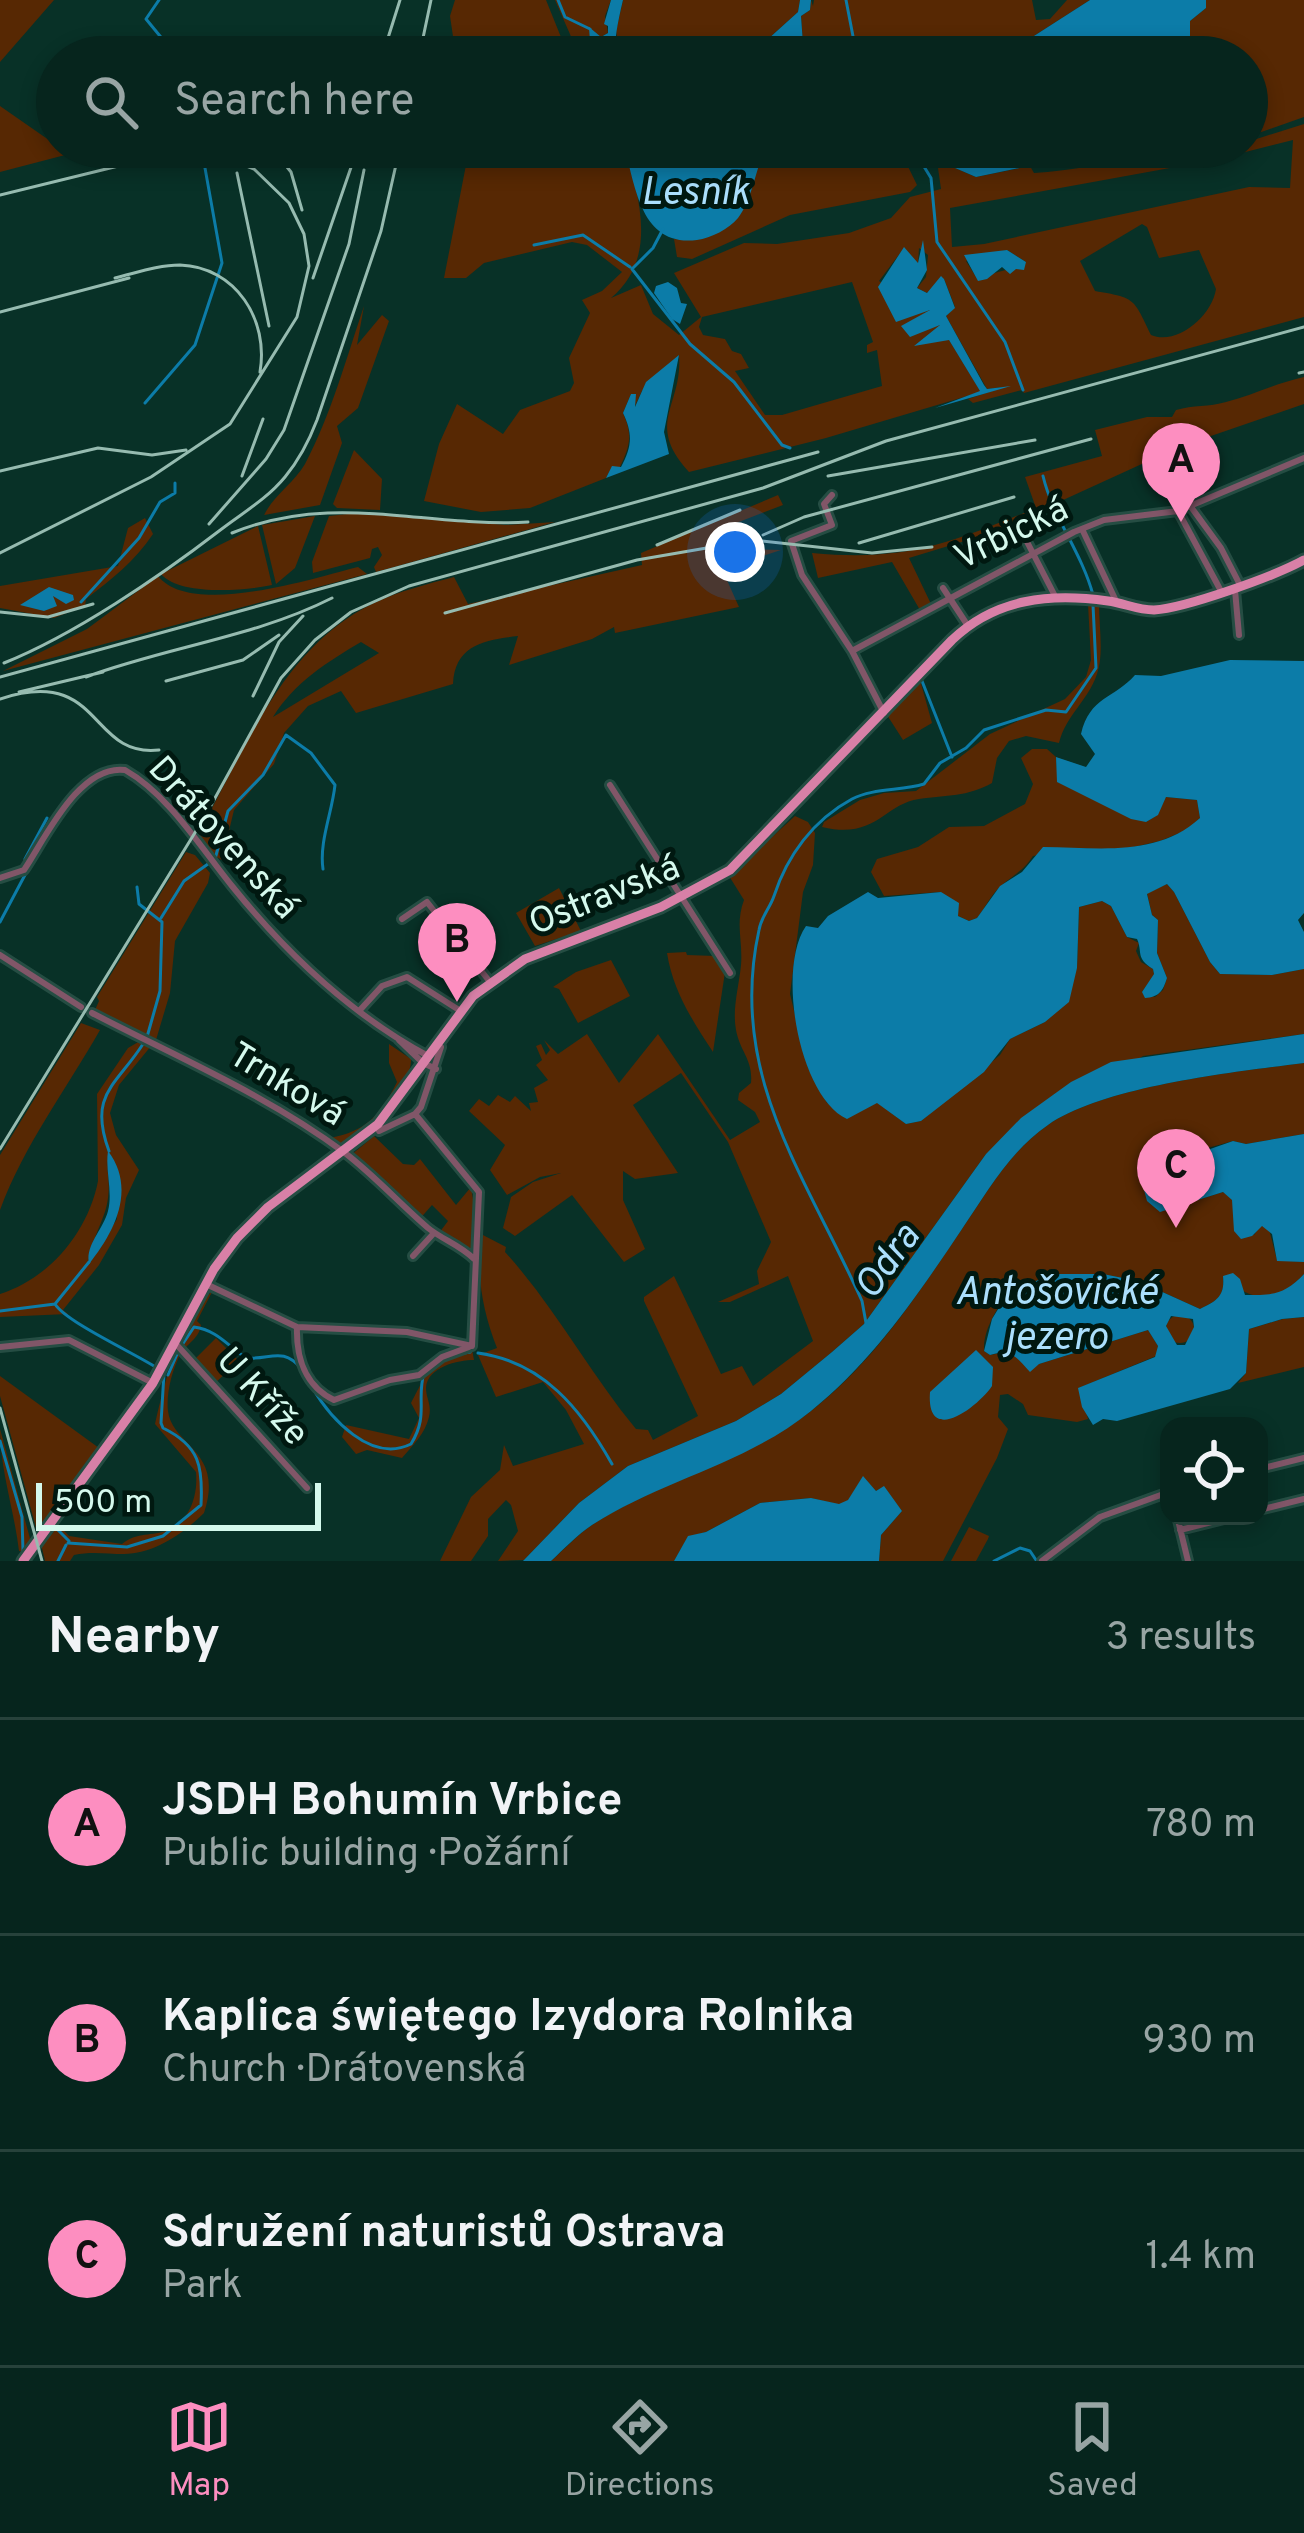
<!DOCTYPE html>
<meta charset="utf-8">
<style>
body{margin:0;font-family:Overpass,sans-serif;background:#14312a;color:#f1f3f6}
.controls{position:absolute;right:36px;bottom:36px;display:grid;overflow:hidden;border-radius:24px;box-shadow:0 6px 18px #0003}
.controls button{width:108px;height:108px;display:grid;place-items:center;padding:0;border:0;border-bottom:3px solid #27423b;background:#06251d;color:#f1f3f6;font:60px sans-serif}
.scale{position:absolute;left:36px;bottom:30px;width:285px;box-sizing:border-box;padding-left:12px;border:6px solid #d5f9ed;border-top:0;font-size:33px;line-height:42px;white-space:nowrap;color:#d5f9ed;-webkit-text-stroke:9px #001810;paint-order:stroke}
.you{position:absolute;left:735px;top:552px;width:42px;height:42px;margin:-30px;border:9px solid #fff;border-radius:50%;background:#1a73e8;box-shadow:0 0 0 18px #1a73e833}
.badge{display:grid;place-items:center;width:78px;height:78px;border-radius:50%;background:#fd8ec0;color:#111;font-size:39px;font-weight:700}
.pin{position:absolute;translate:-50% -99px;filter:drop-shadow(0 3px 6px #0008)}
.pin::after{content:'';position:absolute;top:63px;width:42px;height:36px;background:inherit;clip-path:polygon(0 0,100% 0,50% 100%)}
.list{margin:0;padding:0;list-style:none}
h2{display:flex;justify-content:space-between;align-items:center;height:156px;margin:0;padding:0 48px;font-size:51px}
h2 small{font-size:39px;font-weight:400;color:#98a5a4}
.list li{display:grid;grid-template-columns:78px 1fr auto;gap:36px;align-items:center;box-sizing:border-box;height:216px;padding:0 48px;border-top:3px solid #27423b}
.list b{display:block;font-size:45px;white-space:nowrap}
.list p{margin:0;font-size:39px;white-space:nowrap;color:#98a5a4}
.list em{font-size:39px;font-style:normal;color:#98a5a4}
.icon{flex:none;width:66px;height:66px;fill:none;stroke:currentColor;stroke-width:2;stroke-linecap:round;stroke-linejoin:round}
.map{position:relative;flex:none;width:1304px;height:1561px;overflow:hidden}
.search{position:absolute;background:#06251d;box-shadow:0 6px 18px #0003;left:36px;right:36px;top:36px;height:132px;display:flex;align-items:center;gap:30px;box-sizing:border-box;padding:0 42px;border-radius:66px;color:#98a5a4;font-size:45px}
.sheet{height:804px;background:#06251d}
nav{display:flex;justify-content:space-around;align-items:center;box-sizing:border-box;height:168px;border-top:3px solid #27423b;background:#06251d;font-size:33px;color:#98a5a4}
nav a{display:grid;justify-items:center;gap:6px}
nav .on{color:#fd8ec0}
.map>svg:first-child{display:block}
.green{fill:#572803;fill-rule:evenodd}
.water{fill:#0c7ca8;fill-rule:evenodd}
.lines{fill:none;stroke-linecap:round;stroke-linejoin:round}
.stream{stroke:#0c7ca8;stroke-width:3}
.minor-casing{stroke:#254d43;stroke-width:12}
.major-casing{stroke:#254d43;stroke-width:15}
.minor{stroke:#815668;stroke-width:6}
.major{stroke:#d880a7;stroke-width:9}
.rail{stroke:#96bbb0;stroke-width:3}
.labels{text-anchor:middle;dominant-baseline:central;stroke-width:10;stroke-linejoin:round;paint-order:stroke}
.street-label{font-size:36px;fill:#d5f9ed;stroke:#001810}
.water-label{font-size:39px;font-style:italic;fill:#abdffc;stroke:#001810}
</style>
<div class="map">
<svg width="1304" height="1561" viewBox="0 0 1304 1561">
<rect width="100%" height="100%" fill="#083127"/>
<path class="green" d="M0 0H54L0 62Z
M455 0H546L569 57H456L450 16Z
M555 0H611L605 16 608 33 601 37 593 34 591 57H580Z
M623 0H800L798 12 748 57H621L616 31Z
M811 0 813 6 814 0H1032L1036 20 1050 19 1067 0H1090L1001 57H790V53L803 44 801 16 810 10Z
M1206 0H1304V117L1247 137V57H1190V21L1206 8Z
M0 106 69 154 0 172Z
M1304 124V317L1024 393 1022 390 973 403 968 399 1004 387 987 389 946 316 955 307 944 279 927 293 917 288 926 277 928 255 919 248 918 265 904 248 879 281 931 311 902 326 940 325 981 392 826 438 689 472C644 423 683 406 679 355L642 391 634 408 631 394 623 413C633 435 630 446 620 467H612L606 478 530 508 481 512 424 501 439 444 457 404 503 434 520 410 570 391 574 383 569 358 590 313 582 300 602 291 622 272 587 245 572 242 484 263 466 278H444L466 165 459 147H624C640 198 658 259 611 298L641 285 653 314 679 335 701 317 674 273 744 243 777 244 849 233 891 218 910 197 941 189 938 168 948 165 976 177 1030 166 1034 173C1105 168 1176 147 1247 147V142ZM1293 140 1290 188 1249 187 984 244 952 247 950 208 1214 160ZM1142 224 1147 227 1159 258 1199 250 1216 289C1212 316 1177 346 1151 335 1133 297 1135 298 1095 291L1080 261ZM1007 250 1026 262C1012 271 996 270 978 280L966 261ZM852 282 873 342 867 345V353L877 350 882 386 782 415H765L735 371 749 368 741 354 732 351 725 339 703 335 699 327 702 317Z
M766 147H903L900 150 917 185 910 192 790 215 692 259 677 257 674 239 694 240 758 163Z
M364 306 357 345 382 315 389 321 358 408 337 426 342 443 320 505 264 515C274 495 294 483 305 464 331 415 346 359 364 306Z
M1304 377V404L1179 447 991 533 909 558 931 604 920 610 892 562 818 578 812 553C907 562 950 543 1036 508L1025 477 1102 456 1095 430 1147 417H1172L1176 410C1193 405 1209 407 1226 402 1254 395 1276 383 1304 377Z
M354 450 382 479 380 510 337 508 333 504Z
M778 495 783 505 731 525 739 549 781 550 730 567 726 578 739 607 615 633 614 627 592 639 509 665 518 636C484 640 455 645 453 684L356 713 341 691 308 706 284 733 274 764 234 810 222 860 211 854 197 835C246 751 280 648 374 603 400 591 427 584 454 577L468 604 642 565 641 553ZM361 642 379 653 273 717C294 683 327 662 361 642Z
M357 513 506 525 555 522 376 572 374 567 382 555 378 547 372 549 370 558 313 573 312 562 329 516Z
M315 516 295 568 276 584 262 525Z
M145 518 153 534C135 561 112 579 86 599L85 606 54 618 0 608V586L118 566 128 528Z
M258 526 272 585C244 591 180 596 161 574Z
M358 567 367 574 3 671 87 629 158 576C191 618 314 578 358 567Z
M1088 604H1099C1099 626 1104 654 1097 674 1088 701 1066 715 1059 743L1026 736 1009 741 997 758 992 783C967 797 947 795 919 799 884 804 876 840 822 827L824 822 860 800 884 793 916 791 990 734 1065 699 1086 677 1091 660Z
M920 680 932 723 903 740 887 715Z
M1032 749H1047L1056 757 1058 782 1146 822 1157 815 1166 797 1197 800 1200 818 1187 830 1160 841 1116 851 1080 848 1033 856C1023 871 1015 874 1002 885 991 894 986 907 977 918L969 921 958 916 941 892 884 896 871 872 877 859 918 847 949 827 984 826 1025 804 1033 784 1021 758Z
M795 816 808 822 815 833 813 865 803 892 790 994 808 1068 827 1103 860 1111 877 1102 906 1124 921 1121 1000 1055 1010 1039 1045 1022 1077 968 1079 907 1102 901 1111 906 1127 937 1139 943 1136 951 1141 962 1153 969 1154 975 1142 992 1155 997 1163 990 1167 978 1157 953 1158 920 1152 915 1147 893 1167 884 1174 892 1210 962 1220 974 1272 975 1304 969V1034L1143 1056 986 1154 864 1324 832 1352 781 1394 736 1421 628 1466 579 1503 524 1560 498 1561 518 1531 511 1505 506 1500 488 1519V1536L471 1561H440L471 1497 500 1470 504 1445 513 1466 584 1444 566 1410 543 1382 496 1397 478 1355 497 1348C482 1310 476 1273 481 1234L506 1247 505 1252C555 1307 589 1372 636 1429L648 1430 653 1440 698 1416 644 1301V1297L674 1276 721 1374 742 1366 753 1386 813 1341 788 1276 730 1302H718L759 1284 757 1271 771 1242 728 1142 681 1073 633 1105 678 1173 635 1179 623 1171V1200L645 1249 624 1262 572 1195 515 1236 503 1228 511 1197 533 1182 561 1173 540 1177 507 1195 490 1170 505 1145 469 1111 479 1099 489 1106 498 1095 510 1102 515 1096 531 1111 529 1103 538 1102 534 1088 548 1080 536 1065 542 1060 536 1046 541 1044 546 1055 550 1050 544 1040 558 1054 587 1034 619 1083 658 1034 730 1140 760 1122 755 1112 738 1100 739 1093 751 1083C753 1059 740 1052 736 1030 732 1009 739 986 741 965 743 940 735 924 744 900L729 876Z
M186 852 195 855 210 873 208 883 175 941 170 993 156 1040 119 1085 110 1113 116 1135 139 1170 126 1198 122 1225 99 1265 63 1310 68 1314 0 1317V1294C50 1278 88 1232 98 1181L97 1094 128 1048 140 1041 107 1023 109 1018 95 1010 99 1001 97 997ZM106 1160 117 1219 88 1264C96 1218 116 1215 106 1160Z
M559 888 581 931 535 946 516 913Z
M686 952 687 955 716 956 725 972 713 1052C692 1020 673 991 667 953Z
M611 960 630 996 578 1023 559 989 553 987 576 972Z
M81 1023 100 1030C66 1090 24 1145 0 1210V1155Z
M389 1044 411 1059C412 1087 366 1131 344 1147L330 1138C366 1131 380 1116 397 1082L389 1063Z
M1304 1063V1134L1246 1144 1233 1141 1146 1165 1173 1208 1223 1192 1232 1199 1235 1216 1254 1235 1260 1225 1269 1229 1277 1260 1304 1262V1274C1275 1305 1254 1303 1223 1277 1225 1296 1217 1301 1200 1309L1138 1281 1103 1274H1051L1034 1282 1014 1283C1001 1304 983 1326 984 1351L990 1355C1004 1352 1012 1349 1021 1362L1039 1364 1148 1330 1158 1346 1156 1356 1079 1388 1088 1419 1077 1422 1028 1415 1023 1404 1008 1394 1000 1395 998 1417 1008 1429 997 1458 943 1561H879L881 1535 902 1511 883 1487 876 1491 863 1477 848 1501 839 1505 811 1498 760 1503 706 1532 688 1537 674 1561H551C565 1549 578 1534 592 1525 661 1480 746 1462 811 1411 875 1361 917 1295 962 1229 988 1191 1009 1152 1048 1125 1104 1086 1235 1072 1304 1063Z
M374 1136 403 1164 414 1165 420 1159 456 1205 471 1187 476 1217 472 1249 439 1233 448 1221 432 1205 418 1221 345 1160Z
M213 1290 197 1321 201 1325C199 1339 187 1343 180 1355 172 1370 166 1394 168 1411 172 1446 225 1450 204 1513 184 1533 154 1554 124 1554 106 1554 92 1551 74 1555L70 1561H45L41 1544 53 1533 56 1522 69 1536 122 1544C138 1531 152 1537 168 1530 191 1520 198 1494 196 1472L155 1424C165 1379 180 1323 213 1290Z
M1166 1329a14 14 0 1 1 28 0a14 14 0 1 1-28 0Z
M1304 1317V1367L1238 1383 1246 1373 1249 1329 1283 1319Z
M216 1338 239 1361 214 1384 194 1360Z
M472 1349 474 1360C458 1360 427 1367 426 1388 426 1398 432 1405 429 1417 425 1434 413 1445 402 1458L367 1450 356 1454 342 1437 346 1425 409 1439 419 1418 411 1403C430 1369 427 1359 472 1349Z
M0 1376 99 1448 55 1504 57 1509 38 1535 0 1396Z
M0 1429 31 1542 24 1552 19 1551C14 1509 0 1470 0 1429Z
M969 1527 989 1536 988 1539 976 1561H951Z"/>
<path class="water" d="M611 0H623C621 8 616 31 616 38L624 44 621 57H591L589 27 601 37 608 33V26L604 24Z
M800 0H811L810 10 801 16 803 44 790 53V57H748L798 12Z
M1090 0H1206V8L1190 21V57H1001Z
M624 147H766C756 167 752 201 738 218 729 229 711 238 697 240 640 247 636 186 624 147Z
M930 147C959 147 1018 135 1034 165L976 177 948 165 938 168Z
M923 240 927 270 917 288 927 293 941 276 944 279 955 308 946 316 984 385 987 389 1011 386 935 408 980 391 949 340 914 346 940 325 910 337 901 326 930 310 896 322 878 287 904 247 918 263Z
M1007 250 1026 262 1024 270 1016 269 1010 274 1002 267 987 279 978 281 964 255Z
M668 282 677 288 681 303 687 304 680 324 672 319 654 293 656 286Z
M679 355 664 432 669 454 606 478 612 466 621 467C632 447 633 434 623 413L631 394H636L635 407 646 382Z
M49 587 73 595 74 600 66 604 53 596 57 606 44 611 20 605Z
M1230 660 1304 661V913L1298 920 1304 932V969L1272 975 1220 974 1210 962 1174 892 1167 884 1147 894 1152 915 1158 920 1157 953 1167 978C1163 991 1159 997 1145 998L1142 992 1154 974 1153 969C1135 958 1143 952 1137 939L1127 937 1111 906 1102 901 1079 907 1077 968 1069 1002 1045 1022 1010 1039 984 1072 921 1121 906 1124 877 1103 847 1119C799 1097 776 969 806 926L818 928 828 916 868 892 878 898 941 892 959 903 958 916 969 921 977 918 1000 886 1022 872 1043 847C1097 847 1156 858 1200 818L1197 800 1166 797 1158 815 1146 822 1131 819 1057 782 1056 757 1086 767 1095 754 1081 734C1090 696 1114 699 1135 675L1161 676Z
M1304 1034V1063C1235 1072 1104 1086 1048 1125 1009 1152 988 1191 962 1229 917 1296 874 1360 811 1411 746 1464 662 1480 592 1525 578 1534 564 1549 551 1561H523L579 1503 628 1466 736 1421 781 1394 832 1352 864 1324 986 1154 1021 1118 1071 1082 1111 1062Z
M1304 1134V1262L1277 1261 1272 1234 1262 1226 1252 1236 1241 1239 1234 1231 1232 1200 1223 1192 1160 1212 1147 1201 1140 1175 1146 1165 1156 1159 1196 1154 1233 1141 1246 1144Z
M108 1151C137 1189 114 1233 89 1264 85 1245 103 1230 108 1211 113 1191 105 1171 108 1151Z
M1233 1273 1240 1279 1245 1295C1273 1295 1284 1295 1304 1274V1317L1282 1319 1249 1329 1246 1373 1230 1389 1117 1421 1103 1419 1093 1425 1082 1407 1078 1388 1155 1357 1158 1346 1148 1330 1039 1364 1030 1372C1015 1356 1012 1349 990 1355L984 1351 992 1319 1014 1283 1034 1282 1051 1274H1103L1138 1281 1200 1309C1217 1301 1225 1296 1223 1276ZM1171 1316 1193 1319 1194 1327 1185 1345H1177L1166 1326Z
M976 1350 993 1367 992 1386C977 1408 926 1446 930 1392Z
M863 1476 876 1491 884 1486 902 1511 881 1535 879 1561H674L688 1536 706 1532 760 1503 811 1498 839 1504 848 1500Z"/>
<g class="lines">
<path class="stream" d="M159 0 146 19 169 47
M558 0 565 17 590 29
M846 0 857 57
M804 50 829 57
M164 57 167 51
M198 147V148
M912 147 931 178 937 242 1005 342 1023 390
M201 155 202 157
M663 229 653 248 632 269 690 344 734 382 782 445 790 448
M534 245 583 235 630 267
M145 403 195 345 222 263 205 168
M1043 476C1053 518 1082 553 1093 595
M81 602 139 538 160 502 175 493V483
M922 681 952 757
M137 887 139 904 162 922 160 991 147 1037
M161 918 184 881 215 859 228 811 263 775 286 735 311 753 335 785C332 813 319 842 323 869
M0 922 26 873 25 859 47 818
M109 1151C88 1094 116 1086 143 1044
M55 1304 89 1262
M0 1311 55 1304C66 1322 134 1353 157 1368
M866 1323 862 1301C806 1176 727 1075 759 930 761 917 770 908 774 896 787 856 813 820 852 799 873 788 901 791 924 784L940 763 966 748 984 730 1046 710 1066 712 1096 668 1093 605
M182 1345 194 1327C217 1330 228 1346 246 1358 271 1360 282 1346 302 1369
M478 1353C543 1362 581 1409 612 1464
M458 1354 470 1352
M168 1375 178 1352
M312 1387C330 1418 371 1464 411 1444 429 1415 416 1400 424 1373
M0 1441 22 1517 23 1551
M54 1526 69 1541
M68 1543 127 1547 163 1536 201 1505C203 1467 200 1446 163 1428L161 1423 164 1373
M58 1561 66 1545
M994 1561 1020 1548 1030 1551 1036 1560"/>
<defs>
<path id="minor" d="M832 495 824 504 832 525 791 541 802 575 852 651 884 713
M1191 507 1221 548 1240 585
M1178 511 1221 591
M1082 529 1117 603
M1023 534 1056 598
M943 588 968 626
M1235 590 1239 635
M852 651 1074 532 1104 520 1178 511 1304 458
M610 785 730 973
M0 878 24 870C45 839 79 764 125 770 169 795 201 848 232 886 286 953 352 1015 428 1056
M402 919 427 902 490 982
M0 955 81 1007
M360 1010 382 986 407 977 459 1010
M92 1013C177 1057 267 1095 345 1153 375 1176 400 1204 428 1228 443 1240 460 1245 474 1259
M399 1040 423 1063 436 1069
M379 1131 415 1114 421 1107 441 1047
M413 1256 434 1233
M206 1284 297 1327 407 1332 472 1346 479 1192 415 1114
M297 1327C296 1357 305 1386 334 1400L390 1380 419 1375 442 1357 469 1347
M175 1343 307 1488
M0 1347 69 1340 153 1383
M1259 1469 1304 1458
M1259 1510 1304 1499
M1177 1516 1188 1561
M1180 1530 1236 1516
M1042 1561 1100 1517 1169 1492"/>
<path id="major" d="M23 1561 153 1383 214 1269 237 1238 268 1207 378 1124 473 996 525 959 661 907 730 870 952 640C996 598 1050 593 1108 601 1124 603 1137 610 1154 610 1186 608 1275 576 1304 560"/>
</defs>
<use href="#minor" class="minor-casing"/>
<use href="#major" class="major-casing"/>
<use href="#minor" class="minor"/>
<use href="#major" class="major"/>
<path class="rail" d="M382 57 400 0
M419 57 431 0
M271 147 291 172 302 210
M237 173 269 326
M0 195 151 158 217 154 254 169 289 203 304 234 309 266 297 317 230 424 151 477 0 553
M115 278C136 273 158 265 180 265 236 267 269 320 260 372
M313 278 358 147
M0 312 129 278
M1299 373 1304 372
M0 471 98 448 152 455 186 450
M242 476 263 419
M828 476 1035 440
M209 524 266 459 284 430 349 244 364 170
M232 533C334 491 424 528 528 522
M763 535 804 517 1091 439
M859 543 1014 497
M657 545 740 510
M0 612 48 617 93 604
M445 613 637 560 753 540 872 553 932 547
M4 663C74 635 159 577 219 531 242 513 266 500 285 477 299 460 309 441 317 420L381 231 400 147
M0 677 818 452
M86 677C167 647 255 637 332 598
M166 681 243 660 279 635
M19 692 103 672
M253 696 279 642 303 616
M0 699C103 665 88 758 159 750
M0 1149 204 818 281 678 315 640 351 612 409 586 763 488 886 441 1304 327
M0 1408 42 1561"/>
</g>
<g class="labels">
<g class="street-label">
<text transform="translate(1012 535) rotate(-26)">Vrbická</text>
<text transform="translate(222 839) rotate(48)">Drátovenská</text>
<text transform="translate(605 897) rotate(-22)">Ostravská</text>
<text transform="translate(286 1086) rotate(31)">Trnková</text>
<text transform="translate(261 1398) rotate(48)">U Kříže</text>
</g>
<g class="water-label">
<text x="695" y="194">Lesník</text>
<text transform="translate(889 1263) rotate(-54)">Odra</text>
<text x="1056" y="1294">Antošovické<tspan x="1056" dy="45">jezero</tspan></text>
</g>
</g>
</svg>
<div class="controls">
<button><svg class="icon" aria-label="locate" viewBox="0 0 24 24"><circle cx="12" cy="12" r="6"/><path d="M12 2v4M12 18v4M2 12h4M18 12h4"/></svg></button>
</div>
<div class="scale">500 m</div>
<div class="you"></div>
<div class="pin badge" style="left:1181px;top:522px">A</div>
<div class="pin badge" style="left:457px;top:1002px">B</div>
<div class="pin badge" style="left:1176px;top:1228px">C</div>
<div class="search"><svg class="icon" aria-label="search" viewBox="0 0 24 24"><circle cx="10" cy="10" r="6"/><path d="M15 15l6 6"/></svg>Search here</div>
</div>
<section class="sheet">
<h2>Nearby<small>3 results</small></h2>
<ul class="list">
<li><span class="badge">A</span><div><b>JSDH Bohumín Vrbice</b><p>Public building · Požární</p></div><em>780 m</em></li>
<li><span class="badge">B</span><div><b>Kaplica świętego Izydora Rolnika</b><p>Church · Drátovenská</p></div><em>930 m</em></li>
<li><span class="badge">C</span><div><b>Sdružení naturistů Ostrava</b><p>Park</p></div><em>1.4 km</em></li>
</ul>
</section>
<nav>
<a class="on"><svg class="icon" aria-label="map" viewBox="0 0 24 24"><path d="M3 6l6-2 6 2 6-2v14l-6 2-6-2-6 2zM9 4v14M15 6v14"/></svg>Map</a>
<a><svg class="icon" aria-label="directions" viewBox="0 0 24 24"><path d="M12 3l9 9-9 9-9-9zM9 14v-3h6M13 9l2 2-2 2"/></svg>Directions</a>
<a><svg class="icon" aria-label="saved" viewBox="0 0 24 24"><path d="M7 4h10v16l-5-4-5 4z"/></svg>Saved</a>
</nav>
